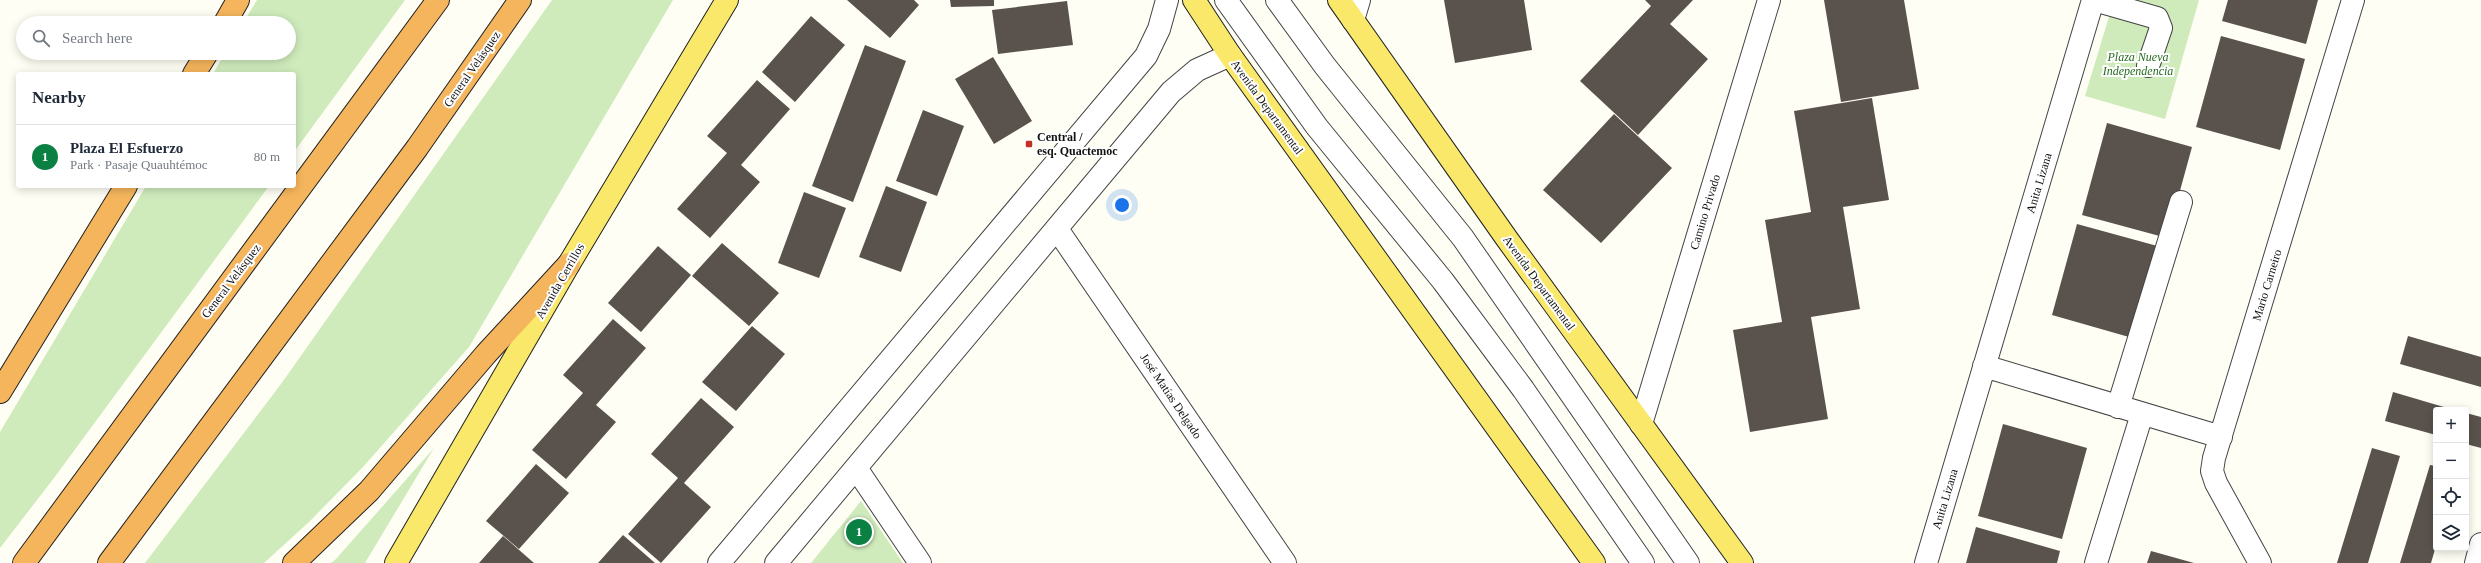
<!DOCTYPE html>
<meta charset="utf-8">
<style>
body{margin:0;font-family:"Times New Roman",serif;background:#f6f6f7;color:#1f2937}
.controls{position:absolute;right:12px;bottom:12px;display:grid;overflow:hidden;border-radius:4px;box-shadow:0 2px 10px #0003}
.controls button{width:36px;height:36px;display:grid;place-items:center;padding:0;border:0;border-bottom:1px solid #e0e1e3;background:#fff;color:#1f2937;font:20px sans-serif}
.you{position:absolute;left:1122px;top:205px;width:14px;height:14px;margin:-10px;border:3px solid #fff;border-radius:50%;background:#1a73e8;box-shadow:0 0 0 6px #1a73e833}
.badge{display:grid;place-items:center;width:26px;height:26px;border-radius:50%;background:#0b8043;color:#fff;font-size:13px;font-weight:700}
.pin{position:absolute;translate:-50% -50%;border:2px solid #fff;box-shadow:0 1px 4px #0006}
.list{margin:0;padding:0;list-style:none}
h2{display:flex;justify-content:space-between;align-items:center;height:52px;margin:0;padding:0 16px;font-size:17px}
h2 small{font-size:13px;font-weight:400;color:#747a83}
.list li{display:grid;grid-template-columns:26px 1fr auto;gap:12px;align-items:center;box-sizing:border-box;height:64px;padding:0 16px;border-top:1px solid #e0e1e3}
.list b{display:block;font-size:15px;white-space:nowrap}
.list p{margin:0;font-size:13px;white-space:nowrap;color:#747a83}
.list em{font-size:13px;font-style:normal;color:#747a83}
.icon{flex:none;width:22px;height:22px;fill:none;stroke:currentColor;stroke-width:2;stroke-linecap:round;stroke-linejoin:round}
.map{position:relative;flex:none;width:2481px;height:563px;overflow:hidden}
.search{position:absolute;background:#fff;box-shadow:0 2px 10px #0003;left:16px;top:16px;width:280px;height:44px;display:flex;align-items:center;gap:10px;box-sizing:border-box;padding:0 14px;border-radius:22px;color:#747a83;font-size:15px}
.panel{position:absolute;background:#fff;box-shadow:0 2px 10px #0003;left:16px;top:72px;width:280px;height:116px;border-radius:4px}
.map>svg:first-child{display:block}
</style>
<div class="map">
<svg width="2481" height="563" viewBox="0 0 2481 563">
<rect width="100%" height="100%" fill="#fffef4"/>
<path fill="#cfebbc" d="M 257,0 L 405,0 L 294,152 L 294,74 L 213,74 L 225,53 L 289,53 L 289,23 L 243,23 Z
M 552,0 L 673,0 L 469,347 L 363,467 L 309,522 L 264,563 L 145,563 L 281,384 Z
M 2114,0 L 2199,0 L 2165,119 L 2085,96 Z
M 146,186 L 269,186 L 54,478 L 0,548 L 0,432 Z
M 434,448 L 365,563 L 331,563 L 336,559 Z
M 861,501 L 903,563 L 811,563 Z"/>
<path fill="#5a534d" d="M 847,0 L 914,0 L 919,5 L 890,38 Z
M 950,0 L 994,0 L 994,6 L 951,7 Z
M 1444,0 L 1524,0 L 1532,50 L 1455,63 Z
M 1645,0 L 1693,0 L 1670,24 L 1708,59 L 1638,135 L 1580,81 L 1651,6 Z
M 1824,0 L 1904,0 L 1919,89 L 1841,102 Z
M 2228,0 L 2318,0 L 2306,44 L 2222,21 Z
M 1067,1 L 1073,45 L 998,54 L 992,10 Z
M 811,16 L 845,45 L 795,102 L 762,72 Z
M 2221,36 L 2305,59 L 2280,150 L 2196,127 Z
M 865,45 L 906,61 L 853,202 L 812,186 Z
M 993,57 L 1032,121 L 994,144 L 955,79 Z
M 757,80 L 790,109 L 741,165 L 760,182 L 710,238 L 677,209 L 727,153 L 707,136 Z
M 1872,98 L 1889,200 L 1843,207 L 1860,309 L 1811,317 L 1828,419 L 1750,432 L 1733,330 L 1782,322 L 1765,220 L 1811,212 L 1794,111 Z
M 923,110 L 964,126 L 937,196 L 896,181 Z
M 1614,114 L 1672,168 L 1601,243 L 1543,190 Z
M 2107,123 L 2192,147 L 2167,238 L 2082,215 Z
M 886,186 L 927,202 L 901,272 L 859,257 Z
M 804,192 L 846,208 L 819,278 L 778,263 Z
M 2077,224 L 2161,247 L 2136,339 L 2052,315 Z
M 722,243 L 779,293 L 749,326 L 692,276 Z
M 658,246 L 691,275 L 641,332 L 608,303 Z
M 613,319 L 646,348 L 596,405 L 616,422 L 566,479 L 532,450 L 583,393 L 563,375 Z
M 752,326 L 785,354 L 736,411 L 702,382 Z
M 2408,336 L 2481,357 L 2481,387 L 2400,364 Z
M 2393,392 L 2454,410 L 2436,410 L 2436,435 L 2385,421 Z
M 701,398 L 734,427 L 684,483 L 711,507 L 661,563 L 628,534 L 678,478 L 651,454 Z
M 2466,413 L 2481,417 L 2481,448 L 2466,444 Z
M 2003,424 L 2087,448 L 2062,539 L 1978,516 Z
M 2372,448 L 2400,456 L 2368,563 L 2337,563 Z
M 536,464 L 569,493 L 519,549 L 486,521 Z
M 2430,465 L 2436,466 L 2436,546 L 2431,563 L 2400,563 Z
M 1976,527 L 2060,551 L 2057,563 L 1966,563 Z
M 623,535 L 655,563 L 598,563 Z
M 503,536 L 534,563 L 479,563 Z
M 2151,551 L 2194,563 L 2147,563 Z"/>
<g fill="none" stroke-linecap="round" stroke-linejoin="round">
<defs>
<path id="minor" d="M 1226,0 L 1317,127 L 1443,281 L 1523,389 L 1643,563
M 1277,0 L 1325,66 L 1463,238 L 1688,563
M 2094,0 L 2157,18 L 2161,28 L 2148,66
M 1353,20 L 1359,0
M 1057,229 L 1285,563
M 1984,366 L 2221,437
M 2118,407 L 2181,202
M 1641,424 L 1769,0
M 856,468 L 920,563
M 719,563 L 1146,56 L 1159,29 L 1167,0
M 776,563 L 1171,92 L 1197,70 L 1230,55
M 1926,563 L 2093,0
M 2096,563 L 2142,414
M 2260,563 L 2216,483 L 2212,471 L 2214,458 L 2353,0
M 2476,563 L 2481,544"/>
<path id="major" d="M 1194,0 L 1230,55 L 1594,563
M 1339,0 L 1507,239 L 1742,563
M 396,563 L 569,264 L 727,0"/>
<path id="highway" d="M 225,23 L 238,0
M 194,74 L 207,53
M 0,392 L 126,186
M 24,563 L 438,0
M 109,563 L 417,148 L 520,0
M 294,563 L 369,491 L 486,354 L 569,264"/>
</defs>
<use href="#minor" stroke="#444" stroke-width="24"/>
<use href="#major" stroke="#222" stroke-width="24"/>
<use href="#highway" stroke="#222" stroke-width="24"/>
<use href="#minor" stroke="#fff" stroke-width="22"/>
<use href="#major" stroke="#f9e86a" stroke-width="22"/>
<use href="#highway" stroke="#f5b55c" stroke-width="22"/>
</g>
<rect fill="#c43226" stroke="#fff" stroke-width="1.5" x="1025" y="140" width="8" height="8" rx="2"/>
<g text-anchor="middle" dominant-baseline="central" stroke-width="4" stroke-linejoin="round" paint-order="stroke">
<g font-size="12" font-style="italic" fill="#256b1f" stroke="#fff">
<text x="2138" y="57">Plaza Nueva<tspan x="2138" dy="14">Independencia</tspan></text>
</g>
<g font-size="12" fill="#111" stroke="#fff">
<text transform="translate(472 69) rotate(-55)">General Velásquez</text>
<text transform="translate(1267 107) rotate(54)">Avenida Departamental</text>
<text transform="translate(2039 183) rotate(-73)">Anita Lizana</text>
<text transform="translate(1705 212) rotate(-73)">Camino Privado</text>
<text transform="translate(231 281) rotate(-53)">General Velásquez</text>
<text transform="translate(560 281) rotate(-60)">Avenida Cerrillos</text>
<text transform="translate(1539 283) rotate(54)">Avenida Departamental</text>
<text transform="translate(2267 285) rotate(-73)">Mario Carneiro</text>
<text transform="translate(1171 396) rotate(56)">José Matías Delgado</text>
<text transform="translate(1945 499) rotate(-73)">Anita Lizana</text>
</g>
<g font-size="12" font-weight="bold" fill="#111" stroke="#fff" text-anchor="start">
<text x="1037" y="137">Central /<tspan x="1037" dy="14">esq. Quactemoc</tspan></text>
</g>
</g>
</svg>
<div class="controls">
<button>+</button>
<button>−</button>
<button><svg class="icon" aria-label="locate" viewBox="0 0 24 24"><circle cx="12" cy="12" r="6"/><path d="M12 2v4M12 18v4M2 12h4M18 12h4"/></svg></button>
<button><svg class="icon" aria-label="layers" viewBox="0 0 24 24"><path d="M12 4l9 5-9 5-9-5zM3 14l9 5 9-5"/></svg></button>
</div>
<div class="you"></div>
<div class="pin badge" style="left:859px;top:532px">1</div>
<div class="search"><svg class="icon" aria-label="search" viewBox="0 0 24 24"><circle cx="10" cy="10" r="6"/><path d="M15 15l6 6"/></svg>Search here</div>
<section class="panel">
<h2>Nearby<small></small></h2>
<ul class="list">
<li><span class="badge">1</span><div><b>Plaza El Esfuerzo</b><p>Park · Pasaje Quauhtémoc</p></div><em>80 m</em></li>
</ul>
</section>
</div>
